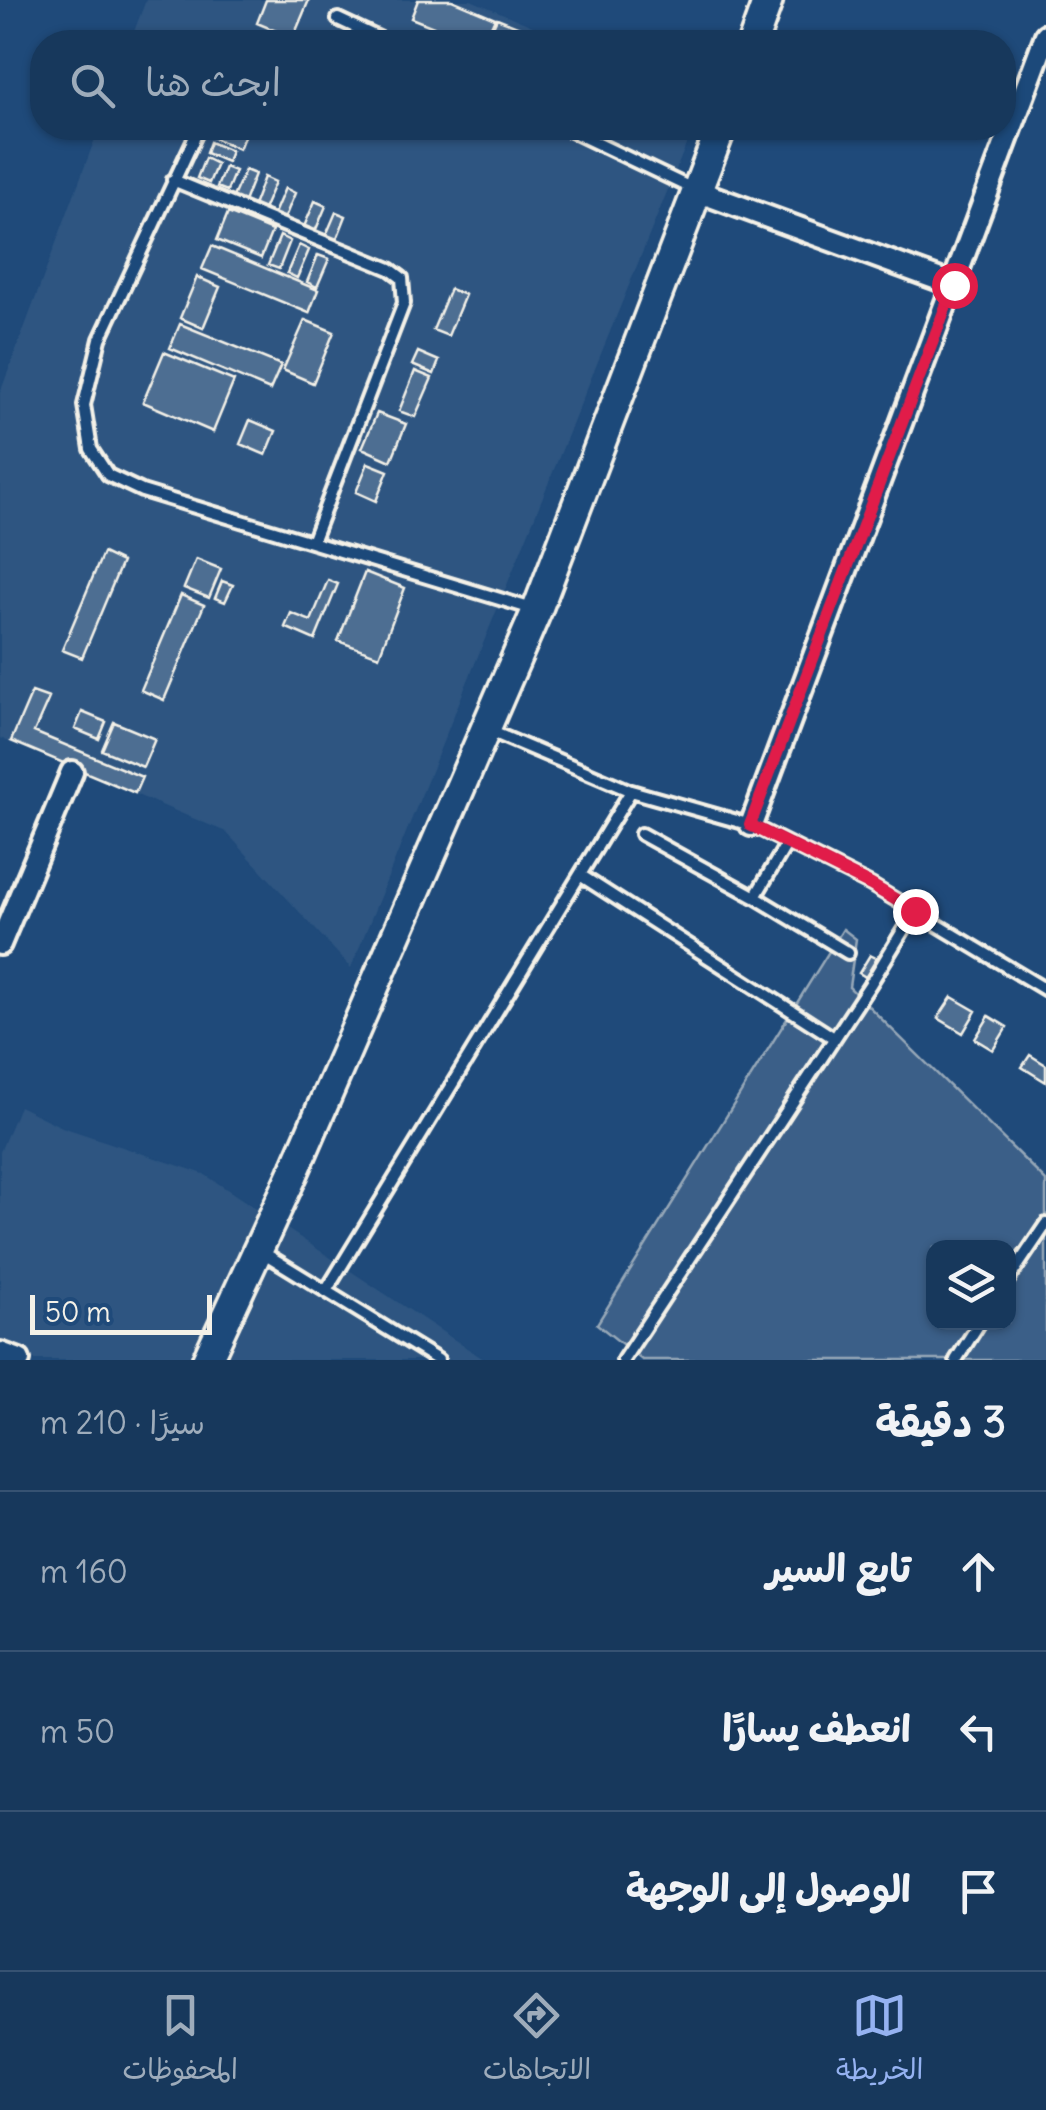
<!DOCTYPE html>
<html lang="ar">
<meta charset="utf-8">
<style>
body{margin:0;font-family:Delius,"Playpen Sans Arabic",sans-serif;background:#203f62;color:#f1f3f6;direction:rtl}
.controls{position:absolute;right:30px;bottom:30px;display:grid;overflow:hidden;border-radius:20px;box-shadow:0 2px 8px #0004}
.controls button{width:90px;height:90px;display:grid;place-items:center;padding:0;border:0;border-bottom:2px solid #365272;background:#17385c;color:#f1f3f6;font:50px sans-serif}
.scale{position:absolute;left:30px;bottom:25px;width:182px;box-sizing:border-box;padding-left:10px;border:5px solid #f4f1e8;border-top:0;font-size:28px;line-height:35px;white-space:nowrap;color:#f4f1e8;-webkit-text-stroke:8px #1f4a7a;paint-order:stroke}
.stop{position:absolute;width:30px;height:30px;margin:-22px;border:8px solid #e11d48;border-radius:50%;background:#fff}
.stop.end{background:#e11d48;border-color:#fff;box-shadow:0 2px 10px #0008}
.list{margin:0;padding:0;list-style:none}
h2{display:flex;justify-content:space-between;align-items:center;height:130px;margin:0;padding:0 40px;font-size:42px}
h2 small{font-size:32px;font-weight:400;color:#9eacbb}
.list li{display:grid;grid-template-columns:65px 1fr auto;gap:30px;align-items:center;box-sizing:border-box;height:160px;padding:0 40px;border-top:2px solid #365272}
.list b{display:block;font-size:38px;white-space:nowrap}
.list em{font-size:32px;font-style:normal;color:#9eacbb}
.icon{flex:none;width:55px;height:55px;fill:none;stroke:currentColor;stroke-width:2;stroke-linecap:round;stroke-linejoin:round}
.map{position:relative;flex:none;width:1046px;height:1360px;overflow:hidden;direction:ltr}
.search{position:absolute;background:#17385c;box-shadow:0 2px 8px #0004;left:30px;right:30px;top:30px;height:110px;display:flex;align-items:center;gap:25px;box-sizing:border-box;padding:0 35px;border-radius:40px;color:#9eacbb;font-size:38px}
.sheet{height:610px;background:#17385c}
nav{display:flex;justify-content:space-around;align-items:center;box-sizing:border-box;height:140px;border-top:2px solid #365272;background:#17385c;font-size:28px;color:#9eacbb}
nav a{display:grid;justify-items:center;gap:5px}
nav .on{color:#95b2f1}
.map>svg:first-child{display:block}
</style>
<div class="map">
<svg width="1046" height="1360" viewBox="0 0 1046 1360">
<rect width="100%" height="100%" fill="#1f4a7a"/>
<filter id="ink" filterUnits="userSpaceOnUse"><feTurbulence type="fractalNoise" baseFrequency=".01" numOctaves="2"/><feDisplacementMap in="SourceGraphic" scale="20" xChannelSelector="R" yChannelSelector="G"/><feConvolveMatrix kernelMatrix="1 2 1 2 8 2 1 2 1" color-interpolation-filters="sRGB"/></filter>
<g filter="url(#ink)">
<path fill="#2d5581" d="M 146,0 L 471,0 L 570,42 L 130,42 Z
M 99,128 L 693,128 L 351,968 L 226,832 L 0,738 L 0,393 Z
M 19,1106 L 62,1127 L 204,1174 L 485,1360 L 0,1360 L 0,1152 Z"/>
<path fill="#3a5f88" stroke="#97a8b8" stroke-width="2.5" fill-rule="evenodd" d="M 843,929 L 856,939 L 849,987 L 1046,1181 L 1046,1360 L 642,1360 L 597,1324 ZM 934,1248 L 1008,1248 L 1008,1322 L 934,1322 Z"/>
<path fill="#4d6e92" stroke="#f4f1e8" stroke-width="2.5" d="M 266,0 L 309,0 L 293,38 L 257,23 Z
M 418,0 L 452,0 L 495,18 L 484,42 L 471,42 L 411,18 Z
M 497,18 L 557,42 L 486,42 Z
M 211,128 L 230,128 L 245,134 L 239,149 L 207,135 Z
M 210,142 L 231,151 L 227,162 L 206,153 Z
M 205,158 L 217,164 L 209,183 L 197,178 Z
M 225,167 L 235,171 L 227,191 L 217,187 Z
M 245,170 L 255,174 L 244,202 L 233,197 Z
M 264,177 L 275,182 L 263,210 L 253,206 Z
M 285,188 L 295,193 L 284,220 L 273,216 Z
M 315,201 L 326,206 L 314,234 L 303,229 Z
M 336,212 L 346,216 L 335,244 L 324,240 Z
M 228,213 L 272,231 L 261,258 L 217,240 Z
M 280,236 L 290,241 L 279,269 L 268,265 Z
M 299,245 L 309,250 L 297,278 L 287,273 Z
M 212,246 L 318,290 L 309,313 L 202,269 Z
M 318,255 L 329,259 L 317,287 L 307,282 Z
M 197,277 L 220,287 L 203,328 L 180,318 Z
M 450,289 L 465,295 L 448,336 L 433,330 Z
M 305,320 L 334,332 L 313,383 L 283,370 Z
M 180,324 L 281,365 L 270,390 L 170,348 Z
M 164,352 L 234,381 L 213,432 L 143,402 Z
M 418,352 L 439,361 L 434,374 L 412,365 Z
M 415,371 L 432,378 L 415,417 L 399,411 Z
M 377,413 L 406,424 L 391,461 L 362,448 Z
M 250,420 L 276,431 L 266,455 L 240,444 Z
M 368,463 L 388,471 L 376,501 L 356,492 Z
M 103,553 L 122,562 L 82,658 L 62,650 Z
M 196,559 L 221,569 L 209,598 L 184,588 Z
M 365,572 L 405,588 L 379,656 L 338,641 Z
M 328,580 L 338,584 L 315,640 L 285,627 L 291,613 L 311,621 Z
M 222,581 L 233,585 L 225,602 L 215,598 Z
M 181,595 L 204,605 L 164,700 L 141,690 Z
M 32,692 L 49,698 L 34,732 L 142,777 L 135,793 L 11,741 Z
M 82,712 L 106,722 L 99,739 L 75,729 Z
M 114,722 L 155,739 L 143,767 L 102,750 Z
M 870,955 L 880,960 L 869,979 L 859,973 Z
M 952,997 L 976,1011 L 963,1033 L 938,1018 Z
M 989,1016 L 1007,1027 L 993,1050 L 975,1039 Z
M 1030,1055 L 1046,1065 L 1046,1082 L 1022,1067 Z"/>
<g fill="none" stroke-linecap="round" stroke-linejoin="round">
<defs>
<path id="lane" d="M 338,19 L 387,42
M 199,128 L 100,339 L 84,405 L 91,449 L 108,475 L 142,491 L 536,610
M 565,128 L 695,190
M 173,180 L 390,269 L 402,278 L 404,303 L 312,542
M 490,731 L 631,791
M 641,834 L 755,897 L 848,953
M 580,875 L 834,1038
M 755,897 L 787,843
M 259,1250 L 438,1360
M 1008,1280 L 1046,1224
M 326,1291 L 631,791 L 751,825 L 871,885 L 1046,990
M 623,1360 L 871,983 L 915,911
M 956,1360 L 980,1322"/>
<path id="street" d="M 697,191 L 954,285
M 751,825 L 1046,35
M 0,944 L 72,772
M 0,1353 L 19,1360"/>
<path id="secondary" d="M 753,42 L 768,0
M 207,1360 L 293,1174 L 537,610 L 721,128"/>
</defs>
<use href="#lane" stroke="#f4f1e8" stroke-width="18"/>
<use href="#street" stroke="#f4f1e8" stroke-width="28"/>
<use href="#secondary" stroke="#f4f1e8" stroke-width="35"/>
<use href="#lane" stroke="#1f4a7a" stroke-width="10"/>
<use href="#street" stroke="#1f4a7a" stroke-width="20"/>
<use href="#secondary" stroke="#1f4a7a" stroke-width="28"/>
</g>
</g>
<g fill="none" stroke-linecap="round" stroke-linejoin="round" filter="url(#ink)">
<path stroke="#e11d48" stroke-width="12" d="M 915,911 L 871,885 L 750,825 L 954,285"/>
</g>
</svg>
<div class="controls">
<button><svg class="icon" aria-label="layers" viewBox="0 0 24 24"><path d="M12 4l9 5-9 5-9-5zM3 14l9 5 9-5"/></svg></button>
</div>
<div class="scale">50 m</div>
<div class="stop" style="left:954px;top:285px"></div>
<div class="stop end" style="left:915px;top:911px"></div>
<div class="search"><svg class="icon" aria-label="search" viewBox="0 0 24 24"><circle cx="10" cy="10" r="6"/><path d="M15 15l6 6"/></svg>ابحث هنا</div>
</div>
<section class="sheet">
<h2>3 دقيقة<small>سيرًا · 210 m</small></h2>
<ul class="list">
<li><svg class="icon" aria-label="ahead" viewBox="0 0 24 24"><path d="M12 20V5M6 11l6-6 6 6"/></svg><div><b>تابع السير</b></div><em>160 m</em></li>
<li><svg class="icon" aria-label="left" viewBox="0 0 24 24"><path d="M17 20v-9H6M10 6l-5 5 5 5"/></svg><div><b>انعطف يسارًا</b></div><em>50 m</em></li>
<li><svg class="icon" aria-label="arrive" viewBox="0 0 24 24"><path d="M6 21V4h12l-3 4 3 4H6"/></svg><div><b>الوصول إلى الوجهة</b></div></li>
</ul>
</section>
<nav>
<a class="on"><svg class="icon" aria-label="map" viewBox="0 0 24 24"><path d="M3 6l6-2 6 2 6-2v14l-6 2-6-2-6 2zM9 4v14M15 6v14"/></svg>الخريطة</a>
<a><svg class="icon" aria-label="directions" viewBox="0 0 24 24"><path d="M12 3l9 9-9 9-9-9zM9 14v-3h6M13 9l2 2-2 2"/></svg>الاتجاهات</a>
<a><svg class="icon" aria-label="saved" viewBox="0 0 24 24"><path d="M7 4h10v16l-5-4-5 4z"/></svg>المحفوظات</a>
</nav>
